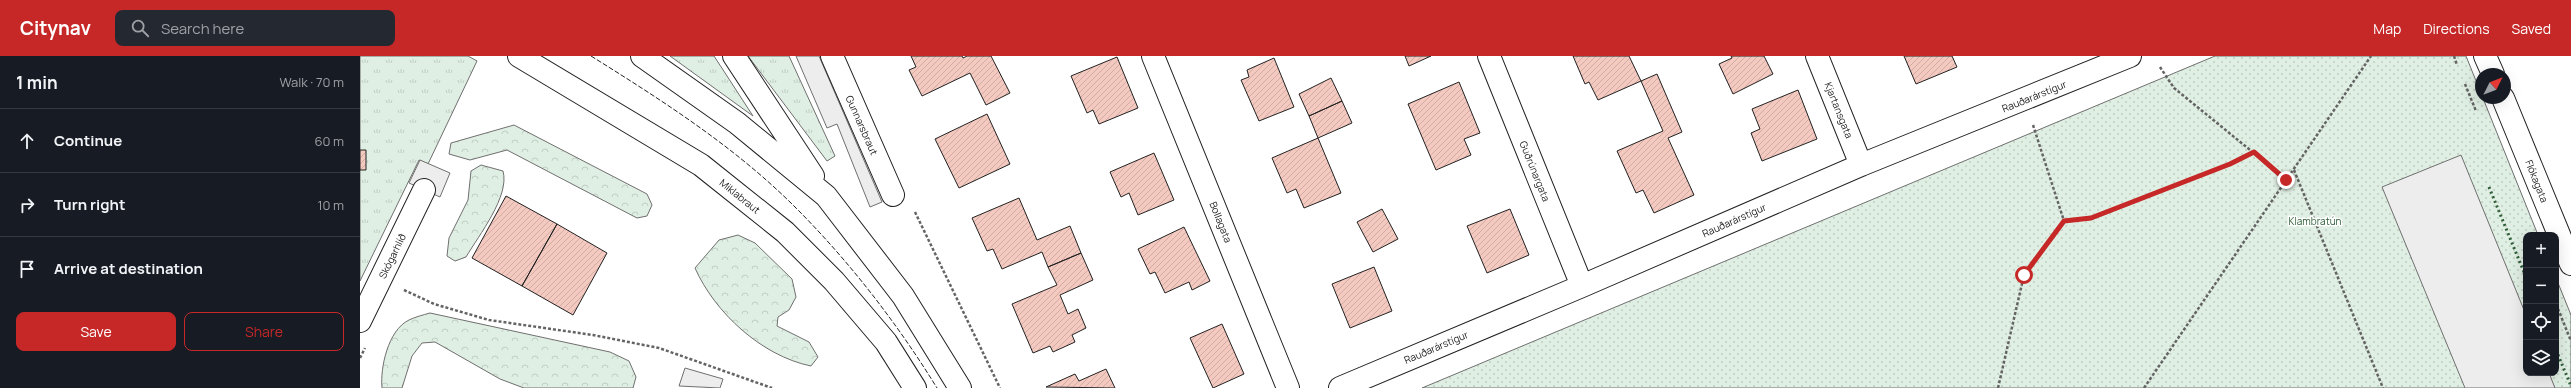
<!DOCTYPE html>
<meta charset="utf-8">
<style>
body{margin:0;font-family:Manrope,sans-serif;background:#242831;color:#f1f3f6}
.controls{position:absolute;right:12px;bottom:12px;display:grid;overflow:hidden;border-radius:8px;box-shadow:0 4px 16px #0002}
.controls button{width:36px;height:36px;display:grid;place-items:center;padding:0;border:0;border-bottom:1px solid #363941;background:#171b24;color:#f1f3f6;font:20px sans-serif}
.compass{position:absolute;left:2115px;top:12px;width:36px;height:36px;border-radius:50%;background:#171b24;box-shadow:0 4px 16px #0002;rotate:48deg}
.stop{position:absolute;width:12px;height:12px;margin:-9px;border:3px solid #c62828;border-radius:50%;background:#fff}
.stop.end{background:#c62828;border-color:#fff;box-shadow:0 1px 4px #0008}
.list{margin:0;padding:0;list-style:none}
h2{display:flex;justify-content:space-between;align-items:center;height:52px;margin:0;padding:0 16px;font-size:17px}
h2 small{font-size:13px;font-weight:400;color:#9ea1a6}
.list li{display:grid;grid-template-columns:26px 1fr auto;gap:12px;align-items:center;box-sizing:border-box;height:64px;padding:0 16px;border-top:1px solid #363941}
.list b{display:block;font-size:15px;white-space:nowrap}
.list em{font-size:13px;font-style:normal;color:#9ea1a6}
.actions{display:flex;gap:8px;padding:12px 16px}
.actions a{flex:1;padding:9px 0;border:1px solid #c62828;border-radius:8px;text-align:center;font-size:14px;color:#c62828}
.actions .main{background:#c62828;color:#fff}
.icon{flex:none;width:22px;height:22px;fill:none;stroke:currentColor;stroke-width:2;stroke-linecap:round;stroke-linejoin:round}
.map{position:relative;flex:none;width:2211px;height:332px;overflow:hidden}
header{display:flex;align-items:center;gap:24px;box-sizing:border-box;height:56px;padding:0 20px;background:#c62828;color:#fff}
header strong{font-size:19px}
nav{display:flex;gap:22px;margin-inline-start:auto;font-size:14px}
.search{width:280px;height:36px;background:#242831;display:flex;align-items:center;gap:10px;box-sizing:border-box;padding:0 14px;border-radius:8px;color:#9ea1a6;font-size:15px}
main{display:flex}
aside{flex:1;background:#171b24}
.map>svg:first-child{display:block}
</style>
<header>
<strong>Citynav</strong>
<div class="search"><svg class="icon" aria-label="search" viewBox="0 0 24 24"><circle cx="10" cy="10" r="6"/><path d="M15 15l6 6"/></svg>Search here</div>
<nav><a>Map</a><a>Directions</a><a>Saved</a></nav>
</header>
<main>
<aside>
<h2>1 min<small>Walk · 70 m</small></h2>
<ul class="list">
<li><svg class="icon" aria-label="ahead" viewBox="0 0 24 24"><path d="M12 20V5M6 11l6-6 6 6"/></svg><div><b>Continue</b></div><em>60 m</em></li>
<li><svg class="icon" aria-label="right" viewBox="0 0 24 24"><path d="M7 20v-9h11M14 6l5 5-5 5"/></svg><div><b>Turn right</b></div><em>10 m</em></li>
<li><svg class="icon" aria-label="arrive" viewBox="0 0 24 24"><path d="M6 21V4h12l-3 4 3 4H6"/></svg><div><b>Arrive at destination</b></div></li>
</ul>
<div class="actions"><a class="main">Save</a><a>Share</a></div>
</aside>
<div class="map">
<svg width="2211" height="332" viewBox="0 0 2211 332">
<defs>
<pattern id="grass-tufts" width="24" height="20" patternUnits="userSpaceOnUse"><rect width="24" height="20" fill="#e0efe3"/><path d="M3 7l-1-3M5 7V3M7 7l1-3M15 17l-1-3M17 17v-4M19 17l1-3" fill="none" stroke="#c0cdc2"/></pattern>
<pattern id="forest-crowns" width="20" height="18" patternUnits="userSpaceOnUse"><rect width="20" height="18" fill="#e0efe3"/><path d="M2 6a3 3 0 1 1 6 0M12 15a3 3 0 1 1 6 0" fill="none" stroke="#c0cdc2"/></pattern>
<pattern id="park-dots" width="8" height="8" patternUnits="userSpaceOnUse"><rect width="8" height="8" fill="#e0efe3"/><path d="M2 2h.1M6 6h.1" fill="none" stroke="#c0cdc2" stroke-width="1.8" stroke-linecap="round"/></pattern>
<pattern id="building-hatch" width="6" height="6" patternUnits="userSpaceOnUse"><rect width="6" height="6" fill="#f3c9c0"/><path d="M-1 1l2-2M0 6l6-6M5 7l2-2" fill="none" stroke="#d0aca5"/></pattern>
</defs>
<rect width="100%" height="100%" fill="#fff"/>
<path fill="url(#grass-tufts)" stroke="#6f6f6f" d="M 0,0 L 108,0 L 117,5 L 68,108 L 59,104 L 0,225 Z
M 310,0 L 354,0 L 393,60 Z
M 388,0 L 429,0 L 475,100 L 467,105 Z"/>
<path fill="url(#forest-crowns)" stroke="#6f6f6f" d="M 154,69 L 287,138 L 292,149 L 287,160 L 277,162 L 147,94 L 110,104 L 89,98 L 91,87 Z
M 121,109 L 143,115 C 150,140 119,179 106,201 L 95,205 L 87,200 L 89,182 L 108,144 L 111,115 Z
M 378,179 L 395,187 L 432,223 L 436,241 L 429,254 L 418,261 L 417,270 L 449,286 L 458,301 L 451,310 C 402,300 355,257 335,212 L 359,184 Z
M 70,257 L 250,296 L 269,305 L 276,321 L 273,332 L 164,332 L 140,323 L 75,286 L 62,287 L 52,300 L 42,332 L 22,332 C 20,312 28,274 49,264 C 55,261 63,259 70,257 Z"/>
<path fill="url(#park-dots)" stroke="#6f6f6f" d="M 1855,0 L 2106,0 L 2178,179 L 2166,179 L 2166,317 L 2196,317 L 2196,222 L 2211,259 L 2211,332 L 1062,332 Z"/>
<path fill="#ededed" stroke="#6f6f6f" d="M 436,0 L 459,0 L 522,146 L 510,151 L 477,68 L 467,72 Z
M 2101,99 L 2166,259 L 2166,317 L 2189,317 L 2195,332 L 2105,332 L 2022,131 Z
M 60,104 L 90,117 L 80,141 L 49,127 Z
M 325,312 L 363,323 L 360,332 L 319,330 Z"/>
<path fill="url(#building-hatch)" stroke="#222" d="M 551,0 L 602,0 L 603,2 L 607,0 L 631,0 L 650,37 L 626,49 L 610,17 L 562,40 L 549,14 L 556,11 Z
M 1045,0 L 1071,0 L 1049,10 Z
M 1213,0 L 1269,0 L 1281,25 L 1238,44 L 1229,26 L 1225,28 Z
M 1371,0 L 1404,0 L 1413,18 L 1373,38 L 1359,8 L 1372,2 Z
M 1544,0 L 1592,0 L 1597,11 L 1556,28 Z
M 757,1 L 778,52 L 739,68 L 733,54 L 727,57 L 711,20 Z
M 914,2 L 934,51 L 899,65 L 881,24 L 889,21 L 887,14 Z
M 1297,18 L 1322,76 L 1308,82 L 1334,139 L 1294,157 L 1283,134 L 1276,137 L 1257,95 L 1303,75 L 1281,25 Z
M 971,22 L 982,45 L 949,60 L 939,38 Z
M 1099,26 L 1120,77 L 1104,83 L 1111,99 L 1076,114 L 1048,48 Z
M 1438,34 L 1457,83 L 1402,105 L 1391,77 L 1400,73 L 1392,53 Z
M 982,45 L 992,67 L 958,82 L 949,60 Z
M 627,58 L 650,108 L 599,132 L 575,83 Z
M 958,82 L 981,137 L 944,152 L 936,133 L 927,137 L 912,102 Z
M 0,94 L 6,94 L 6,114 L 0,114 Z
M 794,97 L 814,144 L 778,159 L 769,137 L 761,141 L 750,116 Z
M 146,140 L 197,168 L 162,230 L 112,202 Z
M 659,142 L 677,184 L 710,170 L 721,197 L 688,211 L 682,196 L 642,213 L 633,193 L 627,195 L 612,162 Z
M 1022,153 L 1038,183 L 1013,196 L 997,166 Z
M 1150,153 L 1169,199 L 1127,217 L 1107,170 Z
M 197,168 L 247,197 L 213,259 L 162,230 Z
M 824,171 L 850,225 L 832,234 L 829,226 L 805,237 L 795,216 L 790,218 L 778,193 Z
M 721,197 L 733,224 L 700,239 L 708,258 L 718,253 L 726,272 L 712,279 L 715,286 L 693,296 L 690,290 L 673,297 L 652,248 L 697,229 L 688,211 Z
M 1014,211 L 1032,255 L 990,272 L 972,228 Z
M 862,268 L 884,318 L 853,332 L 830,282 Z
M 746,313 L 755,332 L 686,331 L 715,318 L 719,325 Z"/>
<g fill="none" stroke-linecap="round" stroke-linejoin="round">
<defs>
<path id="minor" d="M 472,0 L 533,139
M 793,0 L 928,332
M 1129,0 L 1222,230
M 1457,0 L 1501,109
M 2125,0 L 2133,18
M 2143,42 L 2211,208
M 0,265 L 64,134
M 980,332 L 1222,230 L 1501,109 L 1770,0"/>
<path id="highway" d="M 159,0 L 341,109 L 425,176 L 474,225 L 526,286 L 555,332
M 282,0 L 377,67 L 466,140 L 543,240 L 600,332
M 374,0 L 453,120"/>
</defs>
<use href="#minor" stroke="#222" stroke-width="24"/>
<use href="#highway" stroke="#222" stroke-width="24"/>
<path stroke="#646464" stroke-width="2.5" stroke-dasharray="3 2" stroke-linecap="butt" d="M 2094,0 L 2097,9
M 1800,11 L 1814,32 L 1927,124
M 2105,28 L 2116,55
M 1673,69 L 1704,165
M 1934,114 L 2023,332
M 555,156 L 640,332
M 44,234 L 74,248 L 129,264 L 233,279 L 299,292 L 412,332
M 2196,248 L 2211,285
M 0,302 L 5,292
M 1638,332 L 1664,219 L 1704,165 L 1731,163 L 1870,108 L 1894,96
M 1784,332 L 2011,0"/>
<use href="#minor" stroke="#fff" stroke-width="22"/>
<use href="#highway" stroke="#fff" stroke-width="22"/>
<path stroke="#2f5e38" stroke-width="3" stroke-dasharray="2 3" stroke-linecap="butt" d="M 2129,131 L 2166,221
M 2196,294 L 2211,330"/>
<path stroke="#222" stroke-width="1" stroke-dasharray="5 2" stroke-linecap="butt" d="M 231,0 C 303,45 375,91 435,151 C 489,205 537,267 577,332"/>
</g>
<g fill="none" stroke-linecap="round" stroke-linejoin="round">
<path stroke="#c62828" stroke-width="5" d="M 1664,219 L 1704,165 L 1731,162 L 1870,108 L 1894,96 L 1926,124"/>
</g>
<g text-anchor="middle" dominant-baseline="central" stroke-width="3" stroke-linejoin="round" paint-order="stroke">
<g font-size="10" fill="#222" stroke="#fff">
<text transform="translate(1674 40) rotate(-22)">Rauðarárstígur</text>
<text transform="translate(1479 54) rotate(68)">Kjartansgata</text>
<text transform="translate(502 69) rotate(66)">Gunnarsbraut</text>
<text transform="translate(1175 115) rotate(68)">Guðrúnargata</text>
<text transform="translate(2177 125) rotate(68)">Flókagata</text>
<text transform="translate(380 140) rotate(39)">Miklabraut</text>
<text transform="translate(1374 164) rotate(-24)">Rauðarárstígur</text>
<text transform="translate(861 166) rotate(68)">Bollagata</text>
<text transform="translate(32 200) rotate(-64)">Skógarhlíð</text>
<text transform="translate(1076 291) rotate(-23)">Rauðarárstígur</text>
</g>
<g font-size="10" fill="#2f5e38" stroke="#fff">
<text x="1955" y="165">Klambratún</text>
</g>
</g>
</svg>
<div class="controls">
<button>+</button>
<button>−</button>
<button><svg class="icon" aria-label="locate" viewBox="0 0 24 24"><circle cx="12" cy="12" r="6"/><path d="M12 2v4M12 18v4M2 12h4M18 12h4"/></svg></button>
<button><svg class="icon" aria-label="layers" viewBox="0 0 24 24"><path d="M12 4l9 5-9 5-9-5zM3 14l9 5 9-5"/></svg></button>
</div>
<svg class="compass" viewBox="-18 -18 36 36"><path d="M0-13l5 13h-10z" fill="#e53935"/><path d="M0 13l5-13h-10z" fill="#9ea1a6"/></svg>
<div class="stop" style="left:1664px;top:219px"></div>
<div class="stop end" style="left:1926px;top:124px"></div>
</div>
</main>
